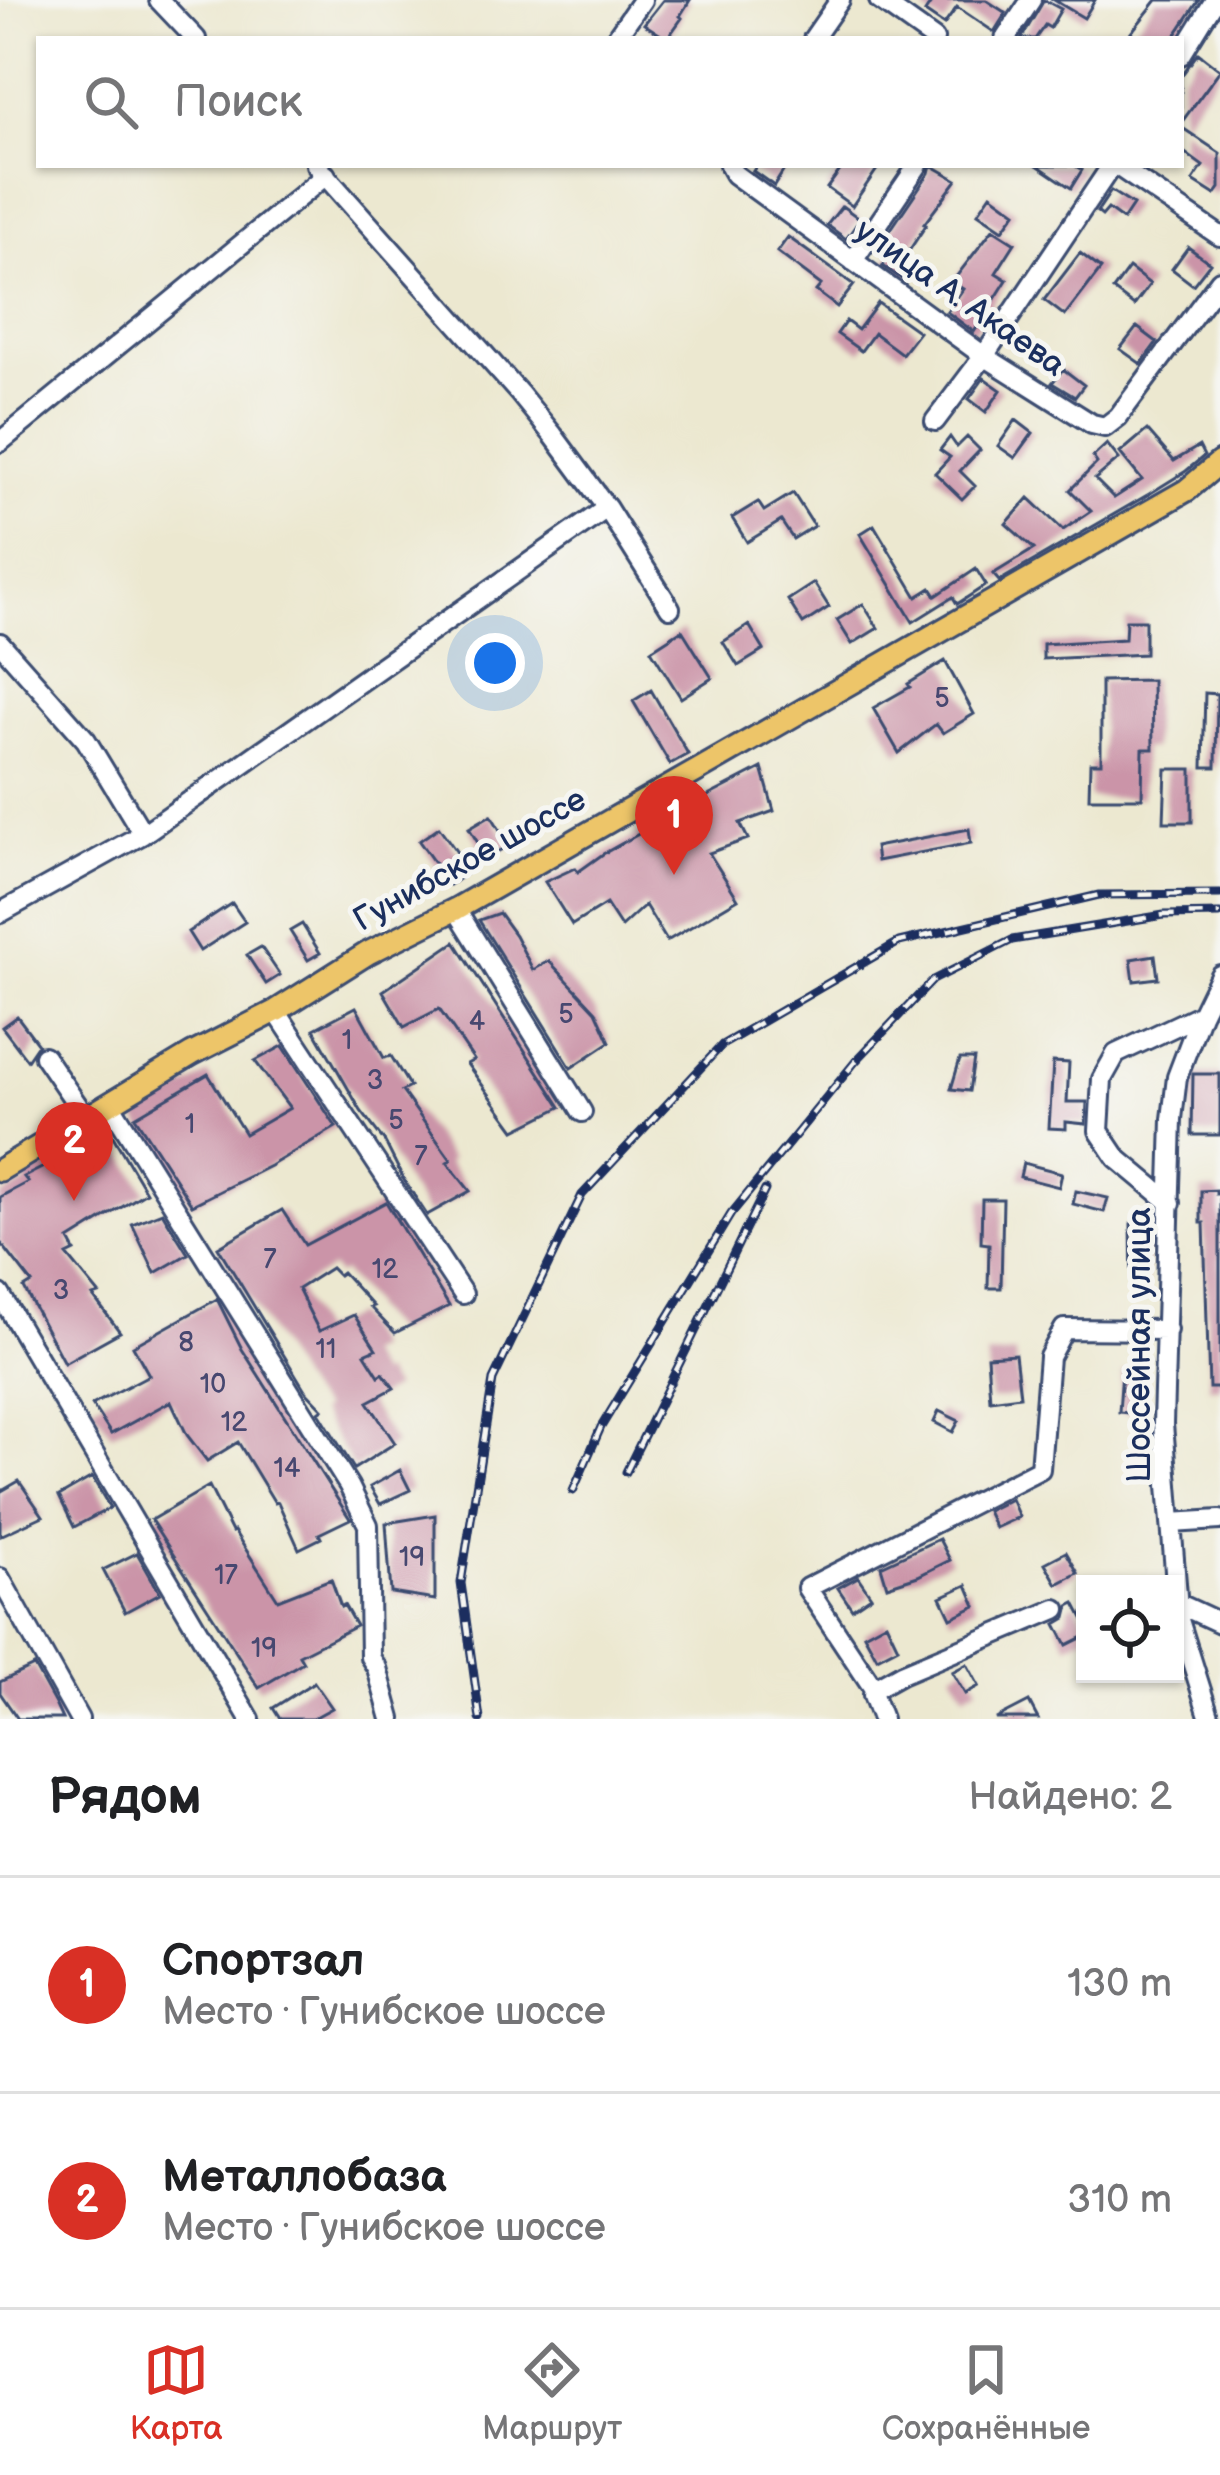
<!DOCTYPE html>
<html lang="ru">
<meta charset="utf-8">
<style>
body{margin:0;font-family:"Balsamiq Sans",sans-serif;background:#f2f2f2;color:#202124}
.controls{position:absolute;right:36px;bottom:36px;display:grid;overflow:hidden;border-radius:0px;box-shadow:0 3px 9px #0004}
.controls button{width:108px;height:108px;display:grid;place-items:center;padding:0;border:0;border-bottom:3px solid #e0e0e0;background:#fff;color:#202124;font:60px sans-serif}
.you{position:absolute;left:495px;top:663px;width:42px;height:42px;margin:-30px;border:9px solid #fff;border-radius:50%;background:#1a73e8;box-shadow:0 0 0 18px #1a73e833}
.badge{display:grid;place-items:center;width:78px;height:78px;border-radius:50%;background:#d93025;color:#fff;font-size:39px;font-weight:700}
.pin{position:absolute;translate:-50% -99px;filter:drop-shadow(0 3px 6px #0008)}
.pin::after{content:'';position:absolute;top:63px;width:42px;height:36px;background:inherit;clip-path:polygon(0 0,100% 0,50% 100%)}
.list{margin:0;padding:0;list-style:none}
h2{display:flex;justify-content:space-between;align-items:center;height:156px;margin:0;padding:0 48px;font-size:51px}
h2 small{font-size:39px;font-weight:400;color:#757577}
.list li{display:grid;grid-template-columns:78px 1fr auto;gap:36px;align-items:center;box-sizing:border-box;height:216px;padding:0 48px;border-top:3px solid #e0e0e0}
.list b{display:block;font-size:45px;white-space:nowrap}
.list p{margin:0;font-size:39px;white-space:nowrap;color:#757577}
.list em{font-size:39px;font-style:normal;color:#757577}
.icon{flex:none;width:66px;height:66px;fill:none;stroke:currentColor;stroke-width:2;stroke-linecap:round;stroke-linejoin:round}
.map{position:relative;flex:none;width:1220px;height:1719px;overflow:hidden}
.search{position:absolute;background:#fff;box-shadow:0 3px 9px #0004;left:36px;right:36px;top:36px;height:132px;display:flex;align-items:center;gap:30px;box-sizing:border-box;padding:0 42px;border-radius:0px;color:#757577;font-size:45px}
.sheet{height:588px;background:#fff}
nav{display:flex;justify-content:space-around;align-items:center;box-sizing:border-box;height:168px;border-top:3px solid #e0e0e0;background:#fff;font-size:33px;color:#757577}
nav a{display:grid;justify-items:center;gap:6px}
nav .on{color:#d93025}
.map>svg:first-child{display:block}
</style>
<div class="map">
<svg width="1220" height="1719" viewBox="0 0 1220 1719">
<rect width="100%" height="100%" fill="#f6f6f2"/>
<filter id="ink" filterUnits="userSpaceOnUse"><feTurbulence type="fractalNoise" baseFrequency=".00833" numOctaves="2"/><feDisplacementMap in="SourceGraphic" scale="24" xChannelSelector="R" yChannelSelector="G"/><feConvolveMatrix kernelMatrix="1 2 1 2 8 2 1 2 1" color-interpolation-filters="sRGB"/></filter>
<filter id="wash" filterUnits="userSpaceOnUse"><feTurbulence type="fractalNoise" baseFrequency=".004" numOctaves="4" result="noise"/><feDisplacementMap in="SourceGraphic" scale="48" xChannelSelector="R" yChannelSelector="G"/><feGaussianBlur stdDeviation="2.7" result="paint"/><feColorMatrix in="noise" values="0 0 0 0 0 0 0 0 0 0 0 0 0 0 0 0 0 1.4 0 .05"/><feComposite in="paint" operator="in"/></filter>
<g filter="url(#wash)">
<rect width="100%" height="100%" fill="#ece8d0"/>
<g id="blocks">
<path fill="#cb94a8" d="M 663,0 L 690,0 L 680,16 L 682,18 L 667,39 L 644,24 Z
M 933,0 L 986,0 L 1006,13 L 994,32 L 957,7 L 944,25 L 925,12 Z
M 1044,0 L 1061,9 L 1050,28 L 1045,25 L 1035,39 L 1021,39 Z
M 1054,0 L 1095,0 L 1084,18 Z
M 1157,0 L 1199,0 L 1173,39 L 1126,39 Z
M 1198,53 L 1220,70 L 1181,123 L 1181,76 Z
M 1181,127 L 1220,153 L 1220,188 L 1215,195 L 1193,181 L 1203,166 L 1181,150 Z
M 757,165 L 787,165 L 774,186 L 753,171 Z
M 844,165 L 880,165 L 852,206 L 827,188 Z
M 931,165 L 957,180 L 924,224 L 926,225 L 903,260 L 915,269 L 906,282 L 883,266 L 896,245 L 885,238 L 929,173 Z
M 1037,165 L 1074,165 L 1082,170 L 1071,188 Z
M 1111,191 L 1133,205 L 1123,220 L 1108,209 L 1102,216 L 1097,212 Z
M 991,194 L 1016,212 L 1003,230 L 978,213 Z
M 842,206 L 860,219 L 846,239 L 827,225 Z
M 993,229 L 1015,243 L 996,273 L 1007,280 L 974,332 L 947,312 L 963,289 L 952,282 Z
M 788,237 L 854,285 L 837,307 L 816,291 L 821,285 L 777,252 Z
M 1188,247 L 1210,263 L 1193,285 L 1172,269 Z
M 1080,253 L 1101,269 L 1065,316 L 1044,300 Z
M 1129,268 L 1150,284 L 1134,306 L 1113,290 Z
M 878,303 L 919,332 L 902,354 L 874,333 L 861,351 L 837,334 L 846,321 L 858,330 Z
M 1137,327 L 1157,342 L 1141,364 L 1120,349 Z
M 1063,369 L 1084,385 L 1075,397 L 1052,383 Z
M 984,378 L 1001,390 L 986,412 L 969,399 Z
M 1016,420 L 1033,433 L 1015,458 L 998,446 Z
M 1147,430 L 1174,461 L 1199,446 L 1204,456 L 1186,471 L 1149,494 L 999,581 L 993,574 L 1034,549 L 1006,524 L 1029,498 L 1063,530 L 1091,511 L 1070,490 L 1097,463 L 1093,457 L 1107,444 L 1119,459 L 1095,479 L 1114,498 L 1142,480 L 1120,453 Z
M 950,437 L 957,447 L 967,437 L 980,450 L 960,471 L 975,486 L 962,499 L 935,473 L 950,457 L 940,450 Z
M 793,493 L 814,526 L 793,539 L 781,521 L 747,542 L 732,518 L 758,502 L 764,511 Z
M 874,525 L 917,597 L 931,588 L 936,596 L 976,569 L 986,585 L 957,604 L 953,597 L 913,622 L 860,534 Z
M 814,583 L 829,607 L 803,624 L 788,600 Z
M 863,604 L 878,628 L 852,644 L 837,620 Z
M 1126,620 L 1145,620 L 1145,654 L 1043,659 L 1043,644 L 1125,639 Z
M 749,625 L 764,650 L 738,666 L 723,642 Z
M 682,630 L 712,678 L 681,698 L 651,650 Z
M 945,661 L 974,714 L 943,733 L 936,724 L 899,753 L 873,708 L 910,687 L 908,684 Z
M 1152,680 L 1153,749 L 1143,749 L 1142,798 L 1089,798 L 1090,763 L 1101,763 L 1101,681 Z
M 651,690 L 688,754 L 670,764 L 633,701 Z
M 1205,693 L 1217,694 L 1216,767 L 1203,767 Z
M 762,768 L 774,811 L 740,823 L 748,839 L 709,853 L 738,899 L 667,941 L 645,905 L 621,927 L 606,904 L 572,925 L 545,882 L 575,868 L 578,872 L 603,854 L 685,808 Z
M 1166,769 L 1192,769 L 1192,822 L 1164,822 Z
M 491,815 L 509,845 L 487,858 L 469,828 Z
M 439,827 L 470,871 L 450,885 L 419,841 Z
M 969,829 L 971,843 L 877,861 L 875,847 Z
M 232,903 L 245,922 L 200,951 L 188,932 Z
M 499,913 L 515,935 L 533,970 L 549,961 L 596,1011 L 610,1042 L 571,1068 L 479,920 Z
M 302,924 L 320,953 L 308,960 L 290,931 Z
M 455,942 L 561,1107 L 515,1130 L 467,1064 L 474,1060 L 439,1009 L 404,1027 L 383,991 Z
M 261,947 L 280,975 L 266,984 L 247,955 Z
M 1155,955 L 1158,978 L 1134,981 L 1131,959 Z
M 356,1007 L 384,1058 L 391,1056 L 410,1087 L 402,1091 L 451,1160 L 447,1162 L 470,1191 L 427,1215 L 404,1180 L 385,1142 L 361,1111 L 314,1029 Z
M 17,1016 L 38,1044 L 27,1060 L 2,1027 Z
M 283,1046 L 336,1127 L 270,1166 L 192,1205 L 135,1117 L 208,1074 L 245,1134 L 290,1108 L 255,1061 Z
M 960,1059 L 974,1059 L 969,1091 L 951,1089 Z
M 1053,1062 L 1069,1063 L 1067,1102 L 1087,1102 L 1086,1124 L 1066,1122 L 1066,1129 L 1049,1128 Z
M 1193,1074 L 1220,1074 L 1220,1135 L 1192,1135 Z
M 111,1133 L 146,1192 L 69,1240 L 75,1251 L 67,1255 L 99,1294 L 93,1296 L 120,1332 L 64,1363 L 24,1288 L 32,1283 L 0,1242 L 0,1197 L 28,1182 L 24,1177 Z
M 1023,1163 L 1062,1173 L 1059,1187 L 1020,1177 Z
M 1216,1190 L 1216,1194 L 1220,1194 L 1220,1388 L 1209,1388 L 1204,1223 L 1201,1223 L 1201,1191 Z
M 1076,1191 L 1108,1198 L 1104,1212 L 1073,1204 Z
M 982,1199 L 1003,1199 L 1001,1288 L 988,1288 L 989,1244 L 981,1243 Z
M 386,1202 L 449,1306 L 395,1333 L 370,1307 L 373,1306 L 342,1272 L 338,1275 L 331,1268 L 298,1289 L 319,1331 L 354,1315 L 376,1349 L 365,1354 L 379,1376 L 383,1373 L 394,1388 L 368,1402 L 395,1443 L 354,1469 L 319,1412 L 323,1409 L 305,1390 L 218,1247 L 282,1210 L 305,1245 Z
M 162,1212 L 188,1254 L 155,1273 L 132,1224 Z
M 1151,1223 L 1151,1252 L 1147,1252 L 1146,1290 L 1143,1290 L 1143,1296 L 1132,1296 L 1131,1224 Z
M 217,1299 L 242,1349 L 350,1519 L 319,1534 L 321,1538 L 299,1549 L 278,1502 L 275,1503 L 238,1442 L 207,1461 L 187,1435 L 171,1401 L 111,1434 L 92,1405 L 149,1375 L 133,1346 Z
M 1015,1354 L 1020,1396 L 990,1400 L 987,1356 Z
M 1122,1371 L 1140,1372 L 1137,1414 L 1119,1412 Z
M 939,1411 L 959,1421 L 953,1432 L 934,1422 Z
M 400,1470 L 410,1490 L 380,1504 L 370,1487 Z
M 92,1477 L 110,1508 L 74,1527 L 59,1496 Z
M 19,1481 L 43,1516 L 0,1536 L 0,1492 Z
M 209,1486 L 232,1532 L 234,1531 L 278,1600 L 331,1579 L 341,1607 L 344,1605 L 356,1626 L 299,1655 L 303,1662 L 259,1688 L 151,1520 Z
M 1011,1499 L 1019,1517 L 995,1528 L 987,1511 Z
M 435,1515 L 435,1600 L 391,1593 L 386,1523 Z
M 939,1539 L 950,1560 L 918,1576 L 887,1586 L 881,1566 Z
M 1066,1552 L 1078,1573 L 1057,1584 L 1045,1563 Z
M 137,1553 L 160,1593 L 125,1612 L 103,1570 Z
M 858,1577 L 871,1596 L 852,1609 L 838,1588 Z
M 967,1585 L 976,1606 L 951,1618 L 941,1597 Z
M 1075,1603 L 1085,1622 L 1085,1636 L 1067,1645 L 1056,1624 L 1066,1618 L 1069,1606 Z
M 886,1622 L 898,1647 L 877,1658 L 864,1634 Z
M 967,1664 L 979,1686 L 965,1694 L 952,1672 Z
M 34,1666 L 55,1704 L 62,1719 L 18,1719 L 0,1693 L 0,1682 Z
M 314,1682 L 332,1708 L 312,1719 L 280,1719 L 273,1708 Z
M 1029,1702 L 1038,1719 L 996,1719 Z"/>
</g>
</g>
<g filter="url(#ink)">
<use href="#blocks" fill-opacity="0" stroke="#3a4b6f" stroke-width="3"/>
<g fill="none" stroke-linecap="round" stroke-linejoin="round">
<defs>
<path id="minor" d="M 159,0 L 196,39
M 879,0 L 934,39
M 615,39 L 642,0
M 813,39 L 840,0
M 1005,39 L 1031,0
M 1181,55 L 1215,0
M 316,165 L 519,393 L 553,435 L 607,508 L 670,608
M 729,165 L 734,174 L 984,356 L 1092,424 L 1105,427 L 1118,417 L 1220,280
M 1116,165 L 1220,236
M 853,261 L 918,165
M 935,421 L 984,356 L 1112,165
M 0,442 L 326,175
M 0,643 L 86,740 L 143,834
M 456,909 L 582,1112
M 0,913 L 143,834 L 607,508
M 276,1011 L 463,1294
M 44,1056 L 87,1119
M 111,1105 L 349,1486 L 368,1525 L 370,1657 L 377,1668 L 391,1719
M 1171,1203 L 1117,1158 L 1099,1131 L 1102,1079 L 1116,1054 L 1201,1014
M 0,1294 L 250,1719
M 1171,1523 L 1220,1520
M 0,1578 L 79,1719
M 1177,1603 L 1220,1623
M 874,1689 L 807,1588 L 1040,1469 L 1049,1357 L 1064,1329 L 1167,1330
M 882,1719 L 873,1695 L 874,1689 L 901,1674 L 1056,1609
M 1210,1719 L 1179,1620 L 1163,1424 L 1172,1119 L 1177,1077 L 1201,1014 L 1220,975"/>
<path id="major" d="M 0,1170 L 192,1054 L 276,1011 L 368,953 L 456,909 L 1187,490 L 1220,462"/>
</defs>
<use href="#minor" stroke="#3a4b6f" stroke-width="24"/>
<use href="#major" stroke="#3a4b6f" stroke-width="27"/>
<use href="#minor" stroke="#fff" stroke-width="18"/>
<use href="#major" stroke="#edc569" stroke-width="21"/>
<defs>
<path id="rail" d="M 626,1472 L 765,1190
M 573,1491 L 601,1427 L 731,1214 L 855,1062 L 933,980 L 1012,940 L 1164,915 L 1220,914
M 480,1719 L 461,1583 L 493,1380 L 582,1195 L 722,1045 L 899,942 L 1099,895 L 1220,894"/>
</defs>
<use href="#rail" stroke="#1b2f5e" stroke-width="9"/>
<use href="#rail" stroke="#f6f6f2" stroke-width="4.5" stroke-dasharray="14" stroke-linecap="butt"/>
</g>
</g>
<g text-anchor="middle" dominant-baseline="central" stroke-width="10" stroke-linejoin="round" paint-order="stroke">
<g font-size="27" fill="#474870">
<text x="942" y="699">5</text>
<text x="566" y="1015">5</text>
<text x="477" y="1022">4</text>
<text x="347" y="1041">1</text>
<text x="375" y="1081">3</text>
<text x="396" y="1121">5</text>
<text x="190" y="1125">1</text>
<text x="421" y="1157">7</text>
<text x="270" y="1260">7</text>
<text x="385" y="1270">12</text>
<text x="61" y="1291">3</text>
<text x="186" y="1343">8</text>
<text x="326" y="1350">11</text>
<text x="213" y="1385">10</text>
<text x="234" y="1423">12</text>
<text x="287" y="1469">14</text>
<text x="412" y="1558">19</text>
<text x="226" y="1576">17</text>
<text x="264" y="1649">19</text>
</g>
<g font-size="33" fill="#1b2f5e" stroke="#f6f6f2">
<text transform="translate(960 298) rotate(35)">улица А. Акаева</text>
<text transform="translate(470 860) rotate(-29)">Гунибское шоссе</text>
<text transform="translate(1140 1345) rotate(-90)">Шоссейная улица</text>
</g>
</g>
</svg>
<div class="controls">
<button><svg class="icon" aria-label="locate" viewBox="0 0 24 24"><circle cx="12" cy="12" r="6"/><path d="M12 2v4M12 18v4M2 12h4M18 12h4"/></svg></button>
</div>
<div class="you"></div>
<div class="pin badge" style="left:674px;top:875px">1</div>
<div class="pin badge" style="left:74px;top:1201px">2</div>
<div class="search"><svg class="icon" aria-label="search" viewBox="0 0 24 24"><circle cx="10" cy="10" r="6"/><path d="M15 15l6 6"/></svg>Поиск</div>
</div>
<section class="sheet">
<h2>Рядом<small>Найдено: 2</small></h2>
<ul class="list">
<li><span class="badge">1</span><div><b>Спортзал</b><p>Место · Гунибское шоссе</p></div><em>130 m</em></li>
<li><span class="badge">2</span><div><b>Металлобаза</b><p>Место · Гунибское шоссе</p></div><em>310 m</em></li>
</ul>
</section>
<nav>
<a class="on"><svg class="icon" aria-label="map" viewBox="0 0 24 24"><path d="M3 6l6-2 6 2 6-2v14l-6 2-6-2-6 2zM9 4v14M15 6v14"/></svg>Карта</a>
<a><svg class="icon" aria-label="directions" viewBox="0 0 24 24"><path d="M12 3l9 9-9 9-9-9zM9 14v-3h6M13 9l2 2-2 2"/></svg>Маршрут</a>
<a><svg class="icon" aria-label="saved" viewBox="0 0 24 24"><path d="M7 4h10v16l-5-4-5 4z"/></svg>Сохранённые</a>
</nav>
